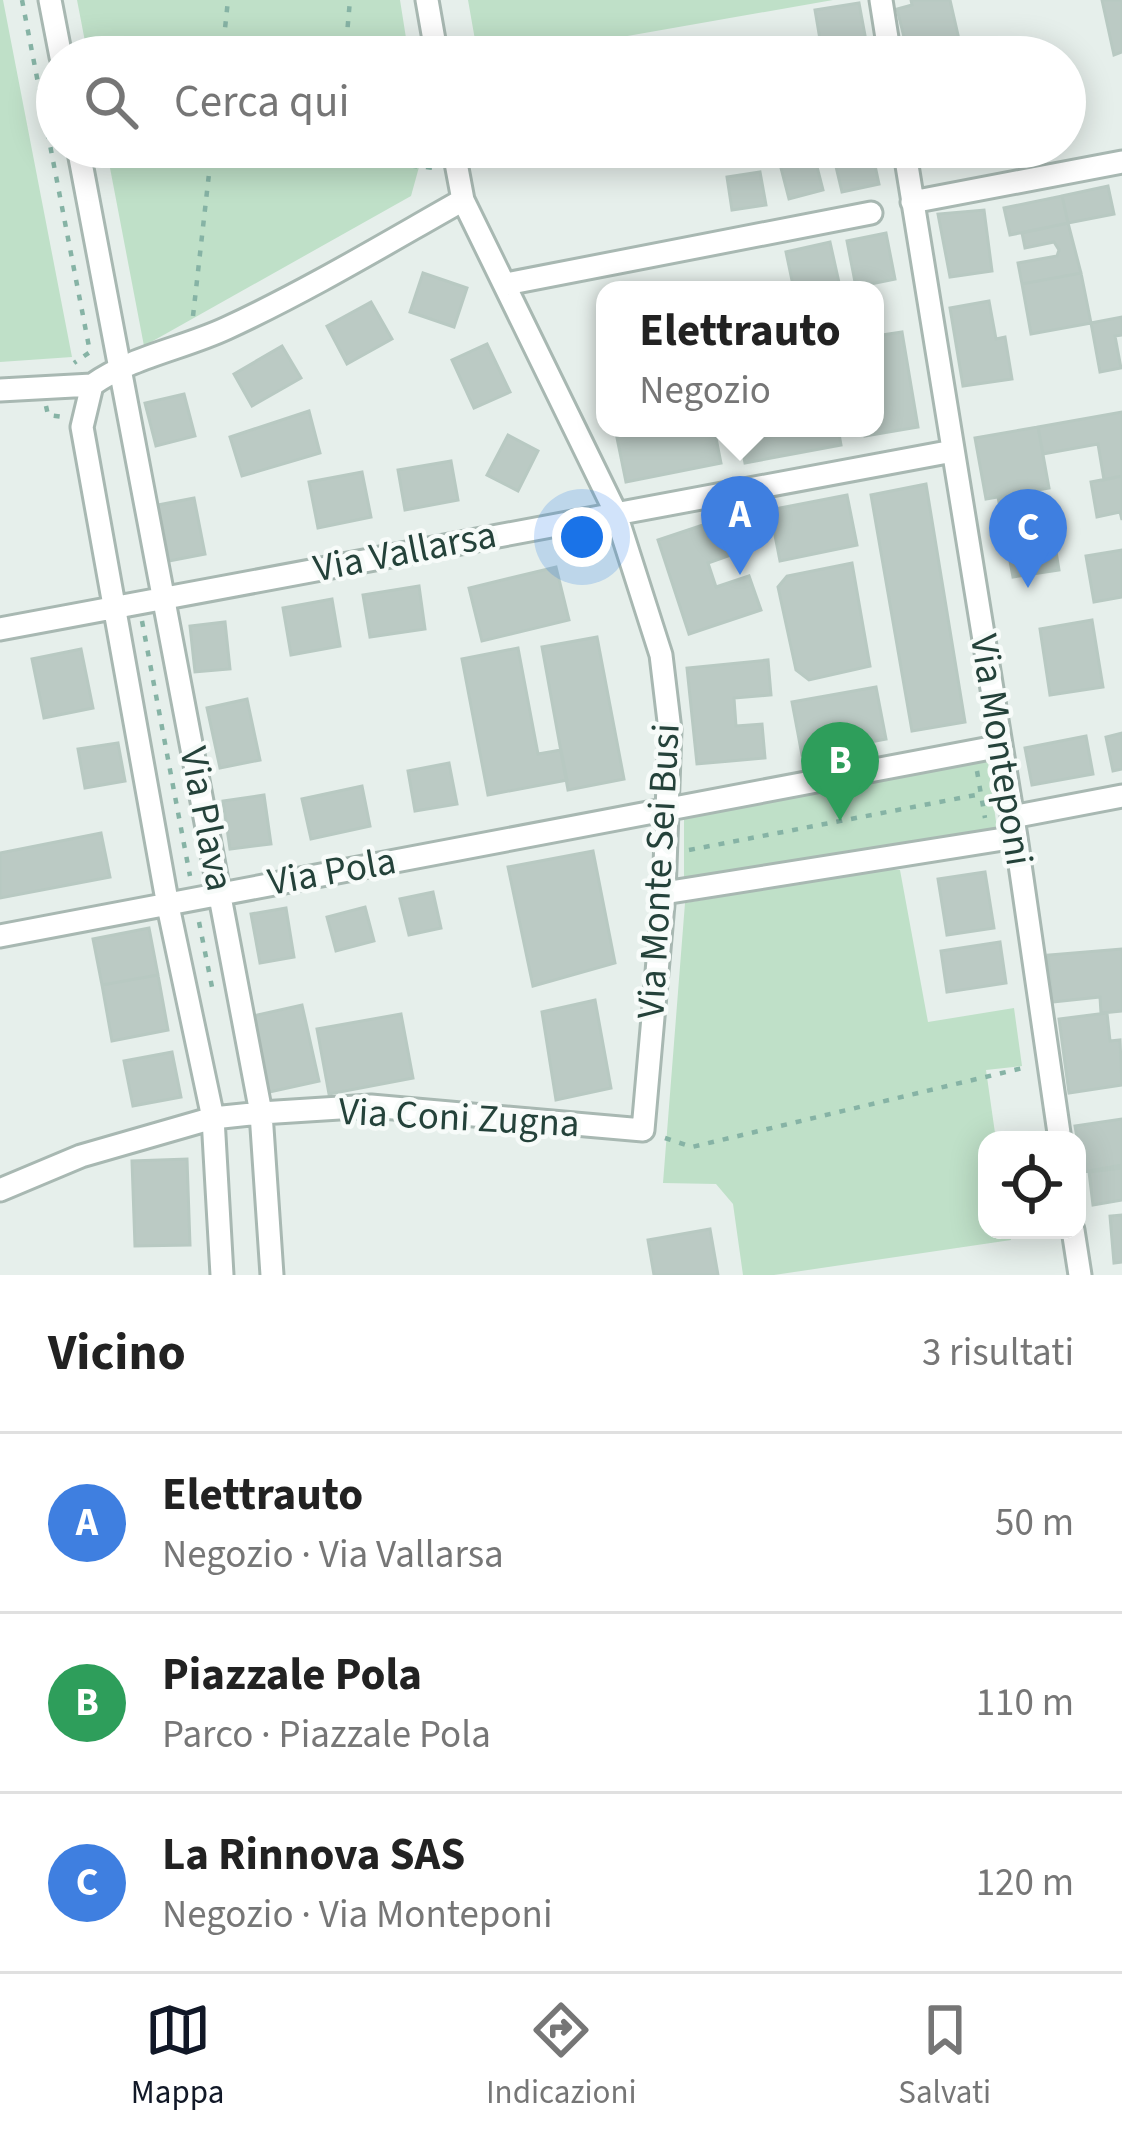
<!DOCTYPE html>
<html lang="it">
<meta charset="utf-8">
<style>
body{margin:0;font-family:"Source Sans 3",sans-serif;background:#f2f2f2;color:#222}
.controls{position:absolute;right:36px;bottom:36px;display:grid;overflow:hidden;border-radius:24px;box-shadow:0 6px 30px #0003}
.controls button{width:108px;height:108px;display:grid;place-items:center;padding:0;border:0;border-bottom:3px solid #e0e0e0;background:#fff;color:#222;font:60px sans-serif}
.you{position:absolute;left:582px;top:537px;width:42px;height:42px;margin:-30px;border:9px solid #fff;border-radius:50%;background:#1a73e8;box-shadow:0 0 0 18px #1a73e833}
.badge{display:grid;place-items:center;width:78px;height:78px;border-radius:50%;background:#111827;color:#fff;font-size:39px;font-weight:700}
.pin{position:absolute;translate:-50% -99px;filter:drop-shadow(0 3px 6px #0008)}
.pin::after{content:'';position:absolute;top:63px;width:42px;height:36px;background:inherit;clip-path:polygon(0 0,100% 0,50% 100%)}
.popup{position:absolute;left:596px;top:281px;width:288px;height:156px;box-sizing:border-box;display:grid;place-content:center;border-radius:24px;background:#fff;filter:drop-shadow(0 3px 9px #0005);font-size:39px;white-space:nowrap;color:#767676}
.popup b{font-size:45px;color:#222}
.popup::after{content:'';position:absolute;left:50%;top:100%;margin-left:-24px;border:24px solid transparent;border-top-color:#fff}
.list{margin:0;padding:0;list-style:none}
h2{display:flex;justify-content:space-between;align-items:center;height:156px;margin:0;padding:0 48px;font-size:51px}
h2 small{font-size:39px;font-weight:400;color:#767676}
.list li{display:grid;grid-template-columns:78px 1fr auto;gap:36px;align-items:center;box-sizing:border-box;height:180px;padding:0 48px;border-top:3px solid #e0e0e0}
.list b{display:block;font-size:45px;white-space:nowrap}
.list p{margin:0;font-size:39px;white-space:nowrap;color:#767676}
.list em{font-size:39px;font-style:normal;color:#767676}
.icon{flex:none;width:66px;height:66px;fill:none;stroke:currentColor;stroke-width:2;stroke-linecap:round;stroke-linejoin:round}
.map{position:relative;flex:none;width:1122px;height:1275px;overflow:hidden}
.search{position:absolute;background:#fff;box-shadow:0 6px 30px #0003;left:36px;right:36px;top:36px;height:132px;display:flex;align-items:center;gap:30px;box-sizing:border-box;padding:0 42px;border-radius:66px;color:#767676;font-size:45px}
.sheet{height:696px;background:#fff}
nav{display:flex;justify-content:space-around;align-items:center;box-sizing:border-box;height:168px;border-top:3px solid #e0e0e0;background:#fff;font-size:33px;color:#767676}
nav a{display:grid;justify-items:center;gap:6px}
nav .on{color:#111827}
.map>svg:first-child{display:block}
</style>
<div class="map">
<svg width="1122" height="1275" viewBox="0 0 1122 1275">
<rect width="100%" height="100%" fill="#e6efeb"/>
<path fill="#bfe0c8" d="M 0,0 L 3,0 L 72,357 L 0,362 Z
M 77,0 L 400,0 L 409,57 L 88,57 Z
M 468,0 L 833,0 L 508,57 L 478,57 Z
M 106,147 L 424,147 L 424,149 L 411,196 L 144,346 Z
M 987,755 L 997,829 L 684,883 L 684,813 Z
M 883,869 L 900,870 L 928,1022 L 1014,1008 L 1022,1066 L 986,1070 L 996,1140 L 987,1140 L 987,1230 L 1010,1230 L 1011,1240 L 774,1275 L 743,1275 L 733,1204 L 716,1184 L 663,1183 L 685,903 Z"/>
<path fill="#bbcac4" stroke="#b8c9c2" stroke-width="3" d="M 911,0 L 950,0 L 963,57 L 894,57 L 893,53 L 907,49 L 897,9 L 912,5 Z
M 1102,0 L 1122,0 L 1122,52 L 1114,55 Z
M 859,3 L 869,57 L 823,57 L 815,10 Z
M 795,39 L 798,57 L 687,57 Z
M 871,147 L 879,184 L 842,192 L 833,154 Z
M 814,155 L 823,190 L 789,199 L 780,164 Z
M 760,172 L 766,205 L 732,210 L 727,177 Z
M 1108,186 L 1114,214 L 1068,223 L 1062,196 Z
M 1062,196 L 1068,223 L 1010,235 L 1004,208 Z
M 984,210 L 992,271 L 950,277 L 938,214 Z
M 1068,223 L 1081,273 L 1022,284 L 1018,263 L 1057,256 L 1059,250 L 1054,242 L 1025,248 L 1022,233 Z
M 886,233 L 895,279 L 856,287 L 847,241 Z
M 830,242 L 840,287 L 794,290 L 786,252 Z
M 423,273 L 467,288 L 454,327 L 410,312 Z
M 1081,273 L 1091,323 L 1031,334 L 1022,284 Z
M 989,301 L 996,339 L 1005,337 L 1012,379 L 963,386 L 950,308 Z
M 371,302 L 392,339 L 347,364 L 327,326 Z
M 1122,317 L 1122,335 L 1115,336 L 1121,368 L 1100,372 L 1091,323 Z
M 902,332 L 918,427 L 865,436 L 864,428 L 875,428 L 875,336 Z
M 487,344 L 510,392 L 474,408 L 452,360 Z
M 282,346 L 301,378 L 252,406 L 234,374 Z
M 184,394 L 195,436 L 156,446 L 145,403 Z
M 309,411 L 320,453 L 242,476 L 230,437 Z
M 1122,412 L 1122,476 L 1104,480 L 1098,444 L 1043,454 L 1038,427 Z
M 1038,427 L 1049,488 L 986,499 L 975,438 Z
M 615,428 L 650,428 L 652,435 L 682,428 L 714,428 L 721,463 L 626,482 Z
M 738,428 L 838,428 L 841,445 L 745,463 Z
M 508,435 L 538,451 L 518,491 L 487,475 Z
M 451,461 L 458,500 L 405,510 L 398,470 Z
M 362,472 L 371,517 L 318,528 L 309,482 Z
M 1122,476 L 1122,520 L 1120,512 L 1097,517 L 1091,482 Z
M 926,484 L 965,722 L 912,731 L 871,495 Z
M 1030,492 L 1035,522 L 1004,528 L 998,497 Z
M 847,495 L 857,545 L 780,561 L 770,510 Z
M 194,498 L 205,554 L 169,561 L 158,505 Z
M 727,517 L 739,552 L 708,563 L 716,587 L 749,576 L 761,610 L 689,634 L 658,540 Z
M 1053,533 L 1059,570 L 1013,577 L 1006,540 Z
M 1122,550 L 1122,597 L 1094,602 L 1086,556 Z
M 852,563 L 870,666 L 809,680 L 796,670 L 778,587 L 787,576 Z
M 556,567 L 569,620 L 482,641 L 469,588 Z
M 419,586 L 425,629 L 370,637 L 363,595 Z
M 332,599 L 340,646 L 291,655 L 283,608 Z
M 1092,620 L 1103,687 L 1050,695 L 1040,629 Z
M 225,622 L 230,669 L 195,672 L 190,626 Z
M 597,637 L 624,779 L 568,790 L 542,647 Z
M 518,648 L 538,754 L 561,750 L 567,780 L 488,795 L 462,659 Z
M 81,649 L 93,708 L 44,718 L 32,659 Z
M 768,660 L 771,695 L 734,698 L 736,726 L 762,724 L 765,758 L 697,764 L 687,668 Z
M 876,687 L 886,739 L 802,755 L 792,702 Z
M 247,699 L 260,760 L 220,768 L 207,708 Z
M 1122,733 L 1122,769 L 1113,771 L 1106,737 Z
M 1086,736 L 1093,774 L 1032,785 L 1025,748 Z
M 118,743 L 125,781 L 85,788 L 78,749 Z
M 449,763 L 457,804 L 415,811 L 408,771 Z
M 362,786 L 370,826 L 311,839 L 302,799 Z
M 264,795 L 271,844 L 230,849 L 223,801 Z
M 101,833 L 110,877 L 0,898 L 0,853 Z
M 593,851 L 615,963 L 533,986 L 508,867 Z
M 985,872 L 994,928 L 947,935 L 938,879 Z
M 433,892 L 441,928 L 409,935 L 400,899 Z
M 365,907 L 374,941 L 336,951 L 327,917 Z
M 286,908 L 294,957 L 260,963 L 251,914 Z
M 149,928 L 158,975 L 102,985 L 93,939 Z
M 1000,942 L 1006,983 L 947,992 L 941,951 Z
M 1122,949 L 1122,1011 L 1101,1013 L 1100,997 L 1052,1002 L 1048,955 Z
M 158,975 L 168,1030 L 112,1041 L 102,985 Z
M 595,1000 L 611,1088 L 556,1100 L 542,1012 Z
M 302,1005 L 319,1081 L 265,1093 L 248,1017 Z
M 1107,1013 L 1110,1041 L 1120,1040 L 1122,1085 L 1069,1093 L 1059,1019 Z
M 401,1014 L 413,1078 L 329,1094 L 317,1029 Z
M 172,1052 L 181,1097 L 133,1106 L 124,1061 Z
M 1122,1119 L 1122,1165 L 1083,1172 L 1075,1126 Z
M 187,1159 L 190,1245 L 135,1246 L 132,1161 Z
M 1122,1168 L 1122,1200 L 1093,1205 L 1089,1172 Z
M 1122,1215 L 1122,1262 L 1114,1263 L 1110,1216 Z
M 710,1229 L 718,1275 L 654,1275 L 648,1240 Z"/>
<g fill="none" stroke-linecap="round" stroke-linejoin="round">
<defs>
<path id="minor" d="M 50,0 L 61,57
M 427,0 L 437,57
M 881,0 L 890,57
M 78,147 L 261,1113 L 272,1275
M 904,147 L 1016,837 L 1060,1140
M 912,202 L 1122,162
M 506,284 L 871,213
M 0,390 L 92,385
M 0,629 L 953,451
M 1012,817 L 1122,796
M 664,893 L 1016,837
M 0,936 L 1001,746
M 0,1190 L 81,1156 L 213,1118 L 261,1113 L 371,1106 L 643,1130 L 664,893 L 670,730 L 661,655 L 615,511 L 463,200 L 453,147
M 1073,1230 L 1080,1275
M 222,1275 L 213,1118 L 168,906 L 82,427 L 92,385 C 133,356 182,349 227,328 C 309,290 385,244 463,200"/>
</defs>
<use href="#minor" stroke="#a8b8b2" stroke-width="27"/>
<path stroke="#86b3a5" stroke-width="4.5" stroke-dasharray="6 9" stroke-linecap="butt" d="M 22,0 L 90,352 L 74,363
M 222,57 L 228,0
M 345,57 L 350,0
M 232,147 L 435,168
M 193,316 L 212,147
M 46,406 L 48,415 L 63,417
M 142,621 L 190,876
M 977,771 L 985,818
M 689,850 L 981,794
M 199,922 L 212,987
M 665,1138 L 692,1147 L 1027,1067"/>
<use href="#minor" stroke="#fff" stroke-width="21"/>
</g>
<g text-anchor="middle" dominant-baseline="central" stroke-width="9" stroke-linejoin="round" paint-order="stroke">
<g font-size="39" fill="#24423a" stroke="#f7fbf9">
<text transform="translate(405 552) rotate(-11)">Via Vallarsa</text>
<text transform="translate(1001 750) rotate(81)">Via Monteponi</text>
<text transform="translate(206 819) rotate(79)">Via Plava</text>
<text transform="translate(659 871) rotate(-87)">Via Monte Sei Busi</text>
<text transform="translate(332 872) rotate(-10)">Via Pola</text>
<text transform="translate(459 1118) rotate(3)">Via Coni Zugna</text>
</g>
</g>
</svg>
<div class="controls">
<button><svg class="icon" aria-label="locate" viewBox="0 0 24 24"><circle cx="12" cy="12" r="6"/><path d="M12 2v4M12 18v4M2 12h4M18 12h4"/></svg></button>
</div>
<div class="you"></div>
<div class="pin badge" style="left:740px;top:575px;background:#3f7fe0">A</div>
<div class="popup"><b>Elettrauto</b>Negozio</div>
<div class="pin badge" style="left:840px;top:821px;background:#2e9e5b">B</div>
<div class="pin badge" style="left:1028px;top:588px;background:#3f7fe0">C</div>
<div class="search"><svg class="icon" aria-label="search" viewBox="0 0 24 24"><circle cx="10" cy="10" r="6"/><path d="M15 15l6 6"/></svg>Cerca qui</div>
</div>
<section class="sheet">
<h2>Vicino<small>3 risultati</small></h2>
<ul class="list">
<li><span class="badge" style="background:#3f7fe0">A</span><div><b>Elettrauto</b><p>Negozio · Via Vallarsa</p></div><em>50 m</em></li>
<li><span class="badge" style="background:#2e9e5b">B</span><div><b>Piazzale Pola</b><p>Parco · Piazzale Pola</p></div><em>110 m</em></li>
<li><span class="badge" style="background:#3f7fe0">C</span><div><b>La Rinnova SAS</b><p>Negozio · Via Monteponi</p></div><em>120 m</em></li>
</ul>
</section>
<nav>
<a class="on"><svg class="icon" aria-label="map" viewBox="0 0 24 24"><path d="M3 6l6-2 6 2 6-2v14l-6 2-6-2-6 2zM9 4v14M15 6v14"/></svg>Mappa</a>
<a><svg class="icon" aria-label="directions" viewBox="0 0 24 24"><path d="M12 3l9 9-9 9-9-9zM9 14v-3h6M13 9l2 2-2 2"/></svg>Indicazioni</a>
<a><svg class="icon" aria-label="saved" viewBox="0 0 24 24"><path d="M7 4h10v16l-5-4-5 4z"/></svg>Salvati</a>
</nav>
